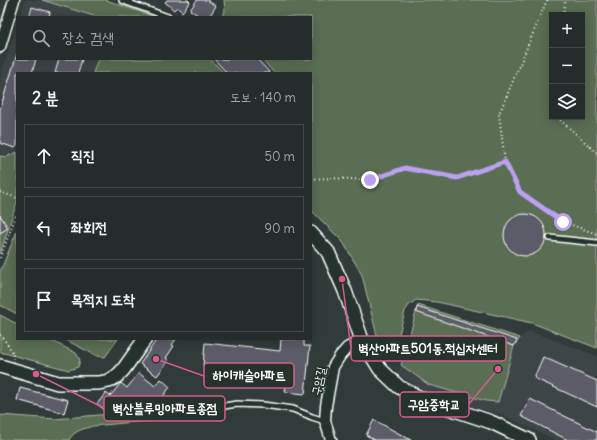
<!DOCTYPE html>
<html lang="ko">
<meta charset="utf-8">
<style>
body{margin:0;font-family:Delius,"Poor Story",sans-serif;background:#2d3433;color:#f1f3f6}
.controls{position:absolute;right:12px;top:12px;display:grid;overflow:hidden;border-radius:0px;box-shadow:0 2px 10px #0003}
.controls button{width:36px;height:36px;display:grid;place-items:center;padding:0;border:0;border-bottom:1px solid #424847;background:#252c2b;color:#f1f3f6;font:20px sans-serif}
.stop{position:absolute;width:12px;height:12px;margin:-9px;border:3px solid #bca0f2;border-radius:50%;background:#fff}
.stop.end{background:#bca0f2;border-color:#fff;box-shadow:0 1px 4px #0008}
.list{margin:0;padding:0;list-style:none}
h2{display:flex;justify-content:space-between;align-items:center;height:52px;margin:0;padding:0 16px;font-size:17px}
h2 small{font-size:13px;font-weight:400;color:#a3a7a9}
.list li{display:grid;grid-template-columns:26px 1fr auto;gap:12px;align-items:center;box-sizing:border-box;height:64px;margin:0 8px 8px;padding:0 8px;border:1px solid #424847;border-radius:0px}
.list b{display:block;font-size:15px;white-space:nowrap}
.list em{font-size:13px;font-style:normal;color:#a3a7a9}
.icon{flex:none;width:22px;height:22px;fill:none;stroke:currentColor;stroke-width:2;stroke-linecap:round;stroke-linejoin:round}
.map{position:relative;flex:none;width:597px;height:440px;overflow:hidden}
.search{position:absolute;background:#252c2b;box-shadow:0 2px 10px #0003;left:16px;top:16px;width:296px;height:44px;display:flex;align-items:center;gap:10px;box-sizing:border-box;padding:0 14px;border-radius:0px;color:#a3a7a9;font-size:15px}
.panel{position:absolute;background:#252c2b;box-shadow:0 2px 10px #0003;left:16px;top:72px;width:296px;height:268px;border-radius:0px}
.map>svg:first-child{display:block}
</style>
<div class="map">
<svg width="597" height="440" viewBox="0 0 597 440">
<rect width="100%" height="100%" fill="#313b39"/>
<filter id="ink" filterUnits="userSpaceOnUse"><feTurbulence type="fractalNoise" baseFrequency=".025" numOctaves="2"/><feDisplacementMap in="SourceGraphic" scale="8" xChannelSelector="R" yChannelSelector="G"/><feConvolveMatrix kernelMatrix="1 2 1 2 8 2 1 2 1" color-interpolation-filters="sRGB"/></filter>
<g filter="url(#ink)">
<path fill="#3e4547" d="M 25,0 L 42,0 L 97,17 L 19,17 Z
M 17,25 L 17,59 L 262,59 L 274,73 L 17,73 L 17,152 L 6,157 L 0,156 L 0,78 Z
M 418,305 L 520,338 L 529,331 L 597,356 L 597,440 L 555,440 L 501,414 L 423,394 L 398,373 Z"/>
<path fill="#5a6e52" stroke="#acb6a8" fill-rule="evenodd" d="M 42,0 L 106,0 L 155,17 L 97,17 Z
M 224,0 L 597,0 L 597,348 L 532,323 L 437,302 L 416,300 L 409,305 L 405,311 L 397,342 L 392,346 L 383,347 L 378,340 L 362,275 L 343,242 L 311,210 L 311,73 L 274,73 L 262,59 L 311,59 L 311,17 L 221,17 L 225,11 ZM 552,15 L 582,15 L 582,117 L 552,117 Z
M 98,59 L 210,59 L 224,73 L 93,73 Z
M 17,152 L 17,202 L 0,254 L 0,156 L 6,157 Z
M 17,231 L 17,314 L 0,305 L 0,272 Z
M 418,305 L 520,338 L 514,346 L 498,402 L 486,401 L 429,385 L 401,365 Z
M 0,315 L 17,324 L 17,339 L 48,339 L 76,353 L 80,360 L 78,367 L 69,370 L 0,352 Z
M 64,339 L 118,339 L 105,357 L 97,356 Z
M 195,405 L 197,416 L 93,426 C 84,429 74,430 69,440 L 0,440 L 0,415 L 55,419 L 98,415 L 137,413 Z"/>
<path fill="#5c5c67" stroke="#fff" d="M 167,0 L 188,0 L 190,2 L 182,12 L 177,7 L 174,10 L 165,2 Z
M 197,0 L 207,0 L 216,6 L 209,17 L 201,17 L 190,10 Z
M 32,7 L 50,12 L 49,17 L 29,17 Z
M 17,54 L 17,59 L 36,59 L 32,73 L 17,73 L 17,146 L 15,148 L 0,143 L 0,109 Z
M 59,59 L 82,59 L 78,73 L 55,73 Z
M 214,59 L 257,59 L 270,73 L 227,73 Z
M504 235a21 21 0 1 1 42 0a21 21 0 1 1-42 0Z
M 0,215 L 8,228 L 0,233 Z
M 417,307 L 517,340 L 514,346 L 416,312 Z
M 157,339 L 176,339 L 172,345 L 174,346 L 166,358 L 169,360 L 157,376 L 140,364 Z
M 281,339 L 304,339 L 304,346 L 310,346 L 305,394 L 285,392 L 287,375 L 203,366 L 205,343 L 280,351 Z
M 543,357 L 597,381 L 597,407 L 534,378 Z
M 139,373 L 155,386 L 161,379 L 170,387 L 159,402 L 142,409 L 128,408 L 122,411 L 112,404 L 106,411 L 97,404 L 106,393 L 110,396 L 121,383 L 127,388 Z
M 20,388 L 68,400 L 64,413 L 17,400 Z
M 530,399 L 597,432 L 597,440 L 568,440 L 521,416 Z
M 374,420 L 411,440 L 375,440 L 366,435 Z"/>
<g fill="none" stroke-linecap="round" stroke-linejoin="round">
<defs>
<path id="service" d="M 122,0 L 129,3 L 131,0
M 129,3 L 168,17
M 550,238 L 597,243
M 205,409 L 237,404 L 263,405 L 293,409 L 312,417 L 325,421"/>
<path id="minor" d="M 0,47 L 14,0
M 331,440 L 325,421 L 326,406 L 333,367 L 340,356 L 347,348 L 362,340"/>
<path id="tertiary" d="M 311,233 L 328,252 L 345,291 L 362,340 L 380,369 L 399,387 L 422,399 L 491,422 L 529,440
M 0,366 L 58,383 L 99,383 L 109,381 L 117,376 L 123,370 L 145,339"/>
</defs>
<use href="#service" stroke="#fff" stroke-width="8"/>
<use href="#minor" stroke="#fff" stroke-width="13"/>
<use href="#tertiary" stroke="#fff" stroke-width="16"/>
<path stroke="#fff" stroke-width="2" stroke-dasharray="1 3" stroke-linecap="butt" d="M 547,0 L 499,114 L 505,162 L 520,192 L 563,222 L 597,234
M 563,15 L 565,3 L 566,0
M 558,117 L 558,118 L 597,153
M 311,179 L 331,178 L 370,180 L 405,168 L 457,178 L 505,162
M 0,192 L 17,198
M 0,258 L 17,213
M 0,335 L 2,336 L 13,353 L 13,359"/>
<use href="#service" stroke="#26332d" stroke-width="5"/>
<use href="#minor" stroke="#26332d" stroke-width="10"/>
<use href="#tertiary" stroke="#26332d" stroke-width="13"/>
</g>
</g>
<g fill="none" stroke-linecap="round" stroke-linejoin="round" filter="url(#ink)">
<path stroke="#bca0f2" stroke-width="5" d="M 370,180 L 405,168 L 457,178 L 505,162 L 520,192 L 563,222"/>
</g>
<g text-anchor="middle" dominant-baseline="central" stroke-width="3.5" stroke-linejoin="round" paint-order="stroke">
<g font-size="12" fill="#fff" stroke="#26332d">
<text transform="translate(318 381) rotate(-78)">구암길</text>
</g>
</g>
<path fill="none" stroke="#d45d8c" stroke-width="1.5" d="M342 279L351 349M156 359L204 376M498 369L469 404M36 374L104 408"/>
<g fill="#d45d8c" stroke="#26332d" stroke-width="1.5">
<circle cx="342" cy="279" r="4"/>
<circle cx="156" cy="359" r="4"/>
<circle cx="498" cy="369" r="4"/>
<circle cx="36" cy="374" r="4"/>
</g>
<g fill="#26332d" stroke="#d45d8c" stroke-width="1.5">
<rect x="351" y="336" width="155" height="25" rx="4"/>
<rect x="204" y="363" width="90" height="25" rx="4"/>
<rect x="400" y="392" width="69" height="25" rx="4"/>
<rect x="104" y="396" width="121" height="25" rx="4"/>
</g>
<g font-size="13" text-anchor="middle" font-weight="bold" fill="#fff">
<text x="428" y="353">벽산아파트501동.적십자센터</text>
<text x="249" y="380">하이캐슬아파트</text>
<text x="434" y="409">구암중학교</text>
<text x="165" y="413">벽산블루밍아파트종점</text>
</g>
</svg>
<div class="controls">
<button>+</button>
<button>−</button>
<button><svg class="icon" aria-label="layers" viewBox="0 0 24 24"><path d="M12 4l9 5-9 5-9-5zM3 14l9 5 9-5"/></svg></button>
</div>
<div class="stop" style="left:563px;top:222px"></div>
<div class="stop end" style="left:370px;top:180px"></div>
<div class="search"><svg class="icon" aria-label="search" viewBox="0 0 24 24"><circle cx="10" cy="10" r="6"/><path d="M15 15l6 6"/></svg>장소 검색</div>
<section class="panel">
<h2>2 분<small>도보 · 140 m</small></h2>
<ul class="list">
<li><svg class="icon" aria-label="ahead" viewBox="0 0 24 24"><path d="M12 20V5M6 11l6-6 6 6"/></svg><div><b>직진</b></div><em>50 m</em></li>
<li><svg class="icon" aria-label="left" viewBox="0 0 24 24"><path d="M17 20v-9H6M10 6l-5 5 5 5"/></svg><div><b>좌회전</b></div><em>90 m</em></li>
<li><svg class="icon" aria-label="arrive" viewBox="0 0 24 24"><path d="M6 21V4h12l-3 4 3 4H6"/></svg><div><b>목적지 도착</b></div></li>
</ul>
</section>
</div>
